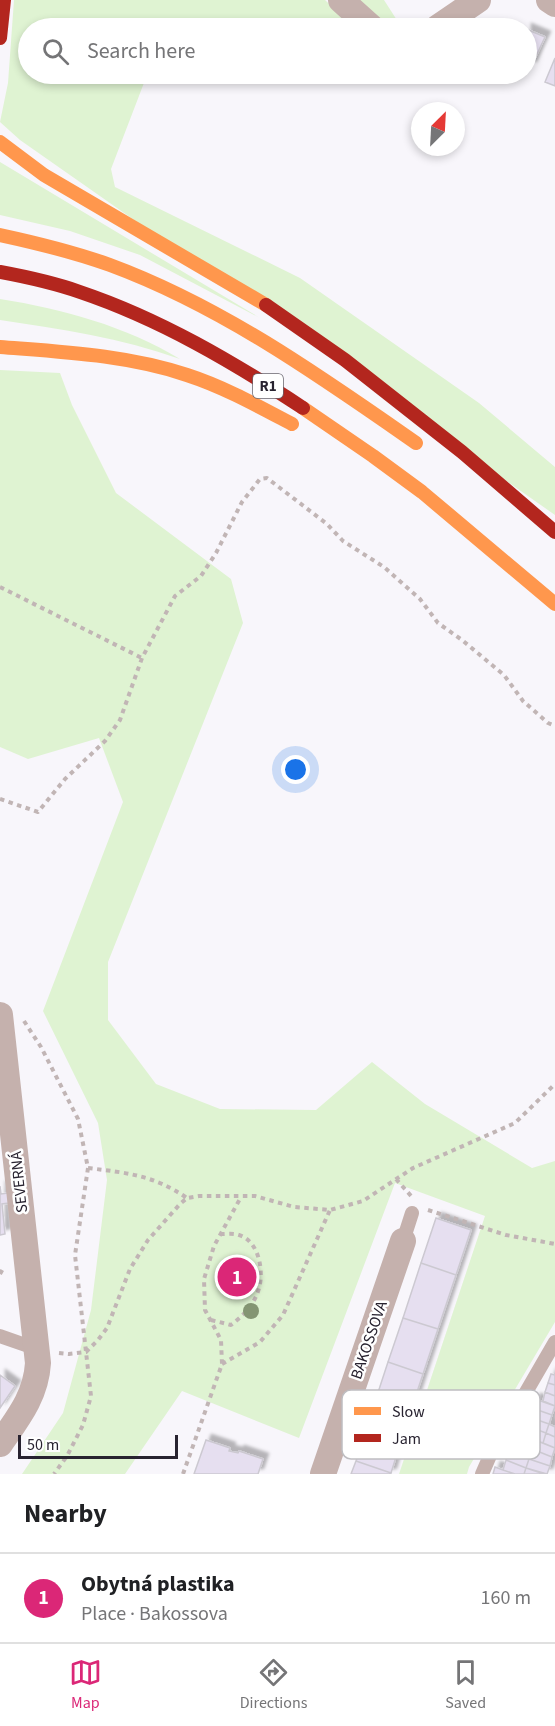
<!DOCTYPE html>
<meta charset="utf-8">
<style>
body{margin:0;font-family:"Source Sans 3",sans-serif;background:#f2f2f2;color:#202124}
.compass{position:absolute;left:411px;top:102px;width:54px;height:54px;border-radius:50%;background:#fff;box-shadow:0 3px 9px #0003;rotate:24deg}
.scale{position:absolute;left:18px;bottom:15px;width:160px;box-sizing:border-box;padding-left:6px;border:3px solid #282330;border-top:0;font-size:16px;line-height:21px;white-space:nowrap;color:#282330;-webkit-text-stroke:4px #fff;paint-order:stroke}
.you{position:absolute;left:296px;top:770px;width:21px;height:21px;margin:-15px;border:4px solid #fff;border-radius:50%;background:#1a73e8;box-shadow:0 0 0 9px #1a73e833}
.badge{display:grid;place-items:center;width:39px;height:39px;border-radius:50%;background:#db2777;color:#fff;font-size:20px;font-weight:700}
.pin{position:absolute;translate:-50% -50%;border:3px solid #fff;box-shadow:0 2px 6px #0006}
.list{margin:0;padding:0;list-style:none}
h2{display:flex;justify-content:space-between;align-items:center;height:78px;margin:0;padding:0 24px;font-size:26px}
h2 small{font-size:20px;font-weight:400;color:#757577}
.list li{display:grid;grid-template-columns:39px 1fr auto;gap:18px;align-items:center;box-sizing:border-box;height:90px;padding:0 24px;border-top:2px solid #e0e0e0}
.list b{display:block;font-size:22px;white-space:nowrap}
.list p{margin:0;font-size:20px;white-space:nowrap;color:#757577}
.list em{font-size:20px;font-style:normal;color:#757577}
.icon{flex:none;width:33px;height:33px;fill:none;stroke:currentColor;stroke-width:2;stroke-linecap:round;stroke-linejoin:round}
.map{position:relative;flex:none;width:555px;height:1474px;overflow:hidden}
.search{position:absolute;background:#fff;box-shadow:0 3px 9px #0003;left:18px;right:18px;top:18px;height:66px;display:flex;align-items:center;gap:15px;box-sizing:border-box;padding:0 21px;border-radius:33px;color:#757577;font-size:22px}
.sheet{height:168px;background:#fff}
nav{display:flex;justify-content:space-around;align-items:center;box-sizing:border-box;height:84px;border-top:2px solid #e0e0e0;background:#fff;font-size:16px;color:#757577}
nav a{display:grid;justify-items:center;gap:3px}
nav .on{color:#db2777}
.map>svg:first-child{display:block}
</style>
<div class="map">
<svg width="555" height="1474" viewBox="0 0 555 1474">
<defs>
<filter id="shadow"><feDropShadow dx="5.5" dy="-5.5" stdDeviation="1.5" flood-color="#0004"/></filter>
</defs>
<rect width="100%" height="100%" fill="#f8f6fb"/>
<path fill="#dff3d2" d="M 14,0 L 325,0 L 355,28 L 28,28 L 28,74 L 195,74 L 147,75 L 111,169 L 115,187 L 300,278 L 479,403 L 555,467 L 555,515 L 20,140 L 0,122 L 8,83 Z
M 359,0 L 384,0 L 402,28 L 391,28 Z
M 0,162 L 260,318 L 140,255 L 70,231 L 0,215 Z
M 0,299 C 63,309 125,326 180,359 C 121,338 61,329 0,320 Z
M 0,370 L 60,373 L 72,405 L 116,493 L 231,579 L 243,623 L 108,962 L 108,1020 L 156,1084 L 220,1109 L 316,1110 L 372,1062 L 425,1104 L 532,1168 L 555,1161 L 555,1322 L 469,1467 L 467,1474 L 399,1474 L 485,1216 L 395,1183 L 299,1438 L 182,1391 L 125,1474 L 22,1474 L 63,1413 L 91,1310 L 107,1180 L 98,1123 L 43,1011 L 123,802 L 99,738 L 28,759 L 0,747 Z"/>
<path fill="#e6dff0" stroke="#ccc9d1" stroke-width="1.5" filter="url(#shadow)" d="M 526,29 L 545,37 L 531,67 L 526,64 Z
M 555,58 L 555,86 L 545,82 Z
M 0,1186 L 1,1194 L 8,1193 L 9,1203 L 2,1204 L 5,1234 L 0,1235 Z
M 436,1218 L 471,1230 L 456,1275 L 421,1263 Z
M 421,1263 L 456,1275 L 438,1329 L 403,1318 Z
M 403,1318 L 438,1329 L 423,1374 L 388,1362 Z
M 388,1362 L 423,1374 L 405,1428 L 370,1417 Z
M 551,1374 L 555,1375 L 555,1385 L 548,1383 Z
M 0,1375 L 15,1386 L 0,1408 Z
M 548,1383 L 555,1385 L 555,1396 L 545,1392 Z
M 545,1392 L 555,1396 L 555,1406 L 543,1401 Z
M 535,1399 L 555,1406 L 552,1415 L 532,1408 Z
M 532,1408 L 552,1415 L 549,1424 L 529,1417 Z
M 370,1417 L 405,1428 L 391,1473 L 356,1461 Z
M 529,1417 L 549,1424 L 546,1433 L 527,1426 Z
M 549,1424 L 555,1427 L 555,1437 L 546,1433 Z
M 527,1426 L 546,1433 L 543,1443 L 524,1436 Z
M 546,1433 L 555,1437 L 555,1448 L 543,1443 Z
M 206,1440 L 230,1448 L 229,1451 L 238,1453 L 239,1451 L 263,1459 L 258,1474 L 194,1474 Z
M 535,1440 L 555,1448 L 552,1457 L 532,1449 Z
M 532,1449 L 552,1457 L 550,1466 L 529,1459 Z
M 509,1451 L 529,1459 L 526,1468 L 506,1460 Z
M 529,1459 L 550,1466 L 547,1474 L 526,1468 Z
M 506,1460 L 526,1468 L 524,1474 L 515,1474 L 503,1470 Z
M 356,1461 L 391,1473 L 390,1474 L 351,1474 Z
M 495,1467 L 503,1470 L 515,1474 L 493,1474 Z
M 526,1468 L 544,1474 L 524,1474 Z"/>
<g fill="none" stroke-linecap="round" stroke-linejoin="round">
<path stroke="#c1b5b5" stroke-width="4" stroke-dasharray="4.5 4.5" stroke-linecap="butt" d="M 0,587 L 142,658
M 0,799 L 38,812 L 65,779 L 105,741 L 120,720 L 142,658 L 175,596 L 201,576 L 216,553 L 242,502 L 260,479 L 267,478 L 327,524 L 343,541 L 384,567 L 420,599 L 438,623 L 462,640 L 504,675 L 523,701 L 548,723 L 555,726
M 24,1021 L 41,1047 L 78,1119 L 88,1168 L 75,1255 L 91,1396 L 83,1425 L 67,1456 L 54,1474
M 88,1168 C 128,1173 153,1175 187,1198
M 396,1179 L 412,1197
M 428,1210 L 506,1235 L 555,1244
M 0,1274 L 4,1267
M 211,1320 L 231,1325 C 243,1316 255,1304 259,1288 C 264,1271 259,1241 239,1235 C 234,1233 226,1234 220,1234
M 59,1353 L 69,1354 L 86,1352 L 98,1340 L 107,1328 L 130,1269 L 148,1240 L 180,1204 L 187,1198 L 199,1196 L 255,1196 L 294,1207 L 330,1210 L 363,1201 L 413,1168 L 515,1123 L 555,1084
M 222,1364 L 260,1342 L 283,1315 L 330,1210
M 183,1474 L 222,1364 L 221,1340 L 205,1310 L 204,1279 L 214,1246 L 241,1197"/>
<path stroke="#c5b1ad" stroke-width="14" d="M 403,1241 L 412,1213
M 0,1336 L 37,1349
M 482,1474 L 492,1451 L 555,1342"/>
<path stroke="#c5b1ad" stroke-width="26" d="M 341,0 L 372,28
M 549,0 L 555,4
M 437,28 L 478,0
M 0,1015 L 38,1363 C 36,1396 18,1418 0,1444
M 323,1474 L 403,1241"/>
<path stroke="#ff974d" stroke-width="14" d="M 0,142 L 44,175 L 266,305
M 0,235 C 37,243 74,252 110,265 C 221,306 320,376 416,443
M 0,347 C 63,352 127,355 187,375 C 224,387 258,406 292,424
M 303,408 L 373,456 L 422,492 L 555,604"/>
<path stroke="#b3261e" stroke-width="14" d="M 0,38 L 4,0
M 0,272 C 27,277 54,283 80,292 C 160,319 233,362 303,408
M 266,305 L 345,360 L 462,452 L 555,532"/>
</g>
<circle fill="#849573" cx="251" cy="1311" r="8"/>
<g text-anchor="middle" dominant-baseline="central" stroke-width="5" stroke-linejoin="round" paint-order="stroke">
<rect fill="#fff" stroke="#68656e" stroke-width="1.5" x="253" y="374" width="30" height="24" rx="4.5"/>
<g font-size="15" font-weight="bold" fill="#282330">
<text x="268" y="386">R1</text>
</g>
<g font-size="16" fill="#282330" stroke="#fff">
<text transform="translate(19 1182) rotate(-96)">SEVERNÁ</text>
<text transform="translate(369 1340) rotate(-71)">BAKOSSOVA</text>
</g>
</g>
<rect x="342" y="1390" width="198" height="69" rx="9" fill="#fff" stroke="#bebdc1" stroke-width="1.5"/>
<rect x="354" y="1407" width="27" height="8" fill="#ff974d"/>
<rect x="354" y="1434" width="27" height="8" fill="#b3261e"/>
<g font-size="16" fill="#282330">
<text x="392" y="1417">Slow</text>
<text x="392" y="1444">Jam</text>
</g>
</svg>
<svg class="compass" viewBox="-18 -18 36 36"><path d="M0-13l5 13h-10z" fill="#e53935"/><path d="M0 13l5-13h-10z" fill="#757577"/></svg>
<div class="scale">50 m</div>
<div class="you"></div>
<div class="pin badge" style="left:237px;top:1277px">1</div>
<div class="search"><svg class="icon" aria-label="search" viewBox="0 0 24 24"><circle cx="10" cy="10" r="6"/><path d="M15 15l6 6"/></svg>Search here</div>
</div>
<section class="sheet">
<h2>Nearby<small></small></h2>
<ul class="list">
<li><span class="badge">1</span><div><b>Obytná plastika</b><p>Place · Bakossova</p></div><em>160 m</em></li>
</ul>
</section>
<nav>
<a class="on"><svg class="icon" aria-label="map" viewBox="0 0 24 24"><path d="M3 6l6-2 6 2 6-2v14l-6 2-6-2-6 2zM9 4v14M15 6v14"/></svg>Map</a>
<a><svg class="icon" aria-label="directions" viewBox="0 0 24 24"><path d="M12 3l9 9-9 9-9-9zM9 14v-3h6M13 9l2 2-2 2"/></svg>Directions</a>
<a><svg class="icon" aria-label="saved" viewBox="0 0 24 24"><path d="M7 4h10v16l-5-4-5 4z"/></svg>Saved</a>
</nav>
